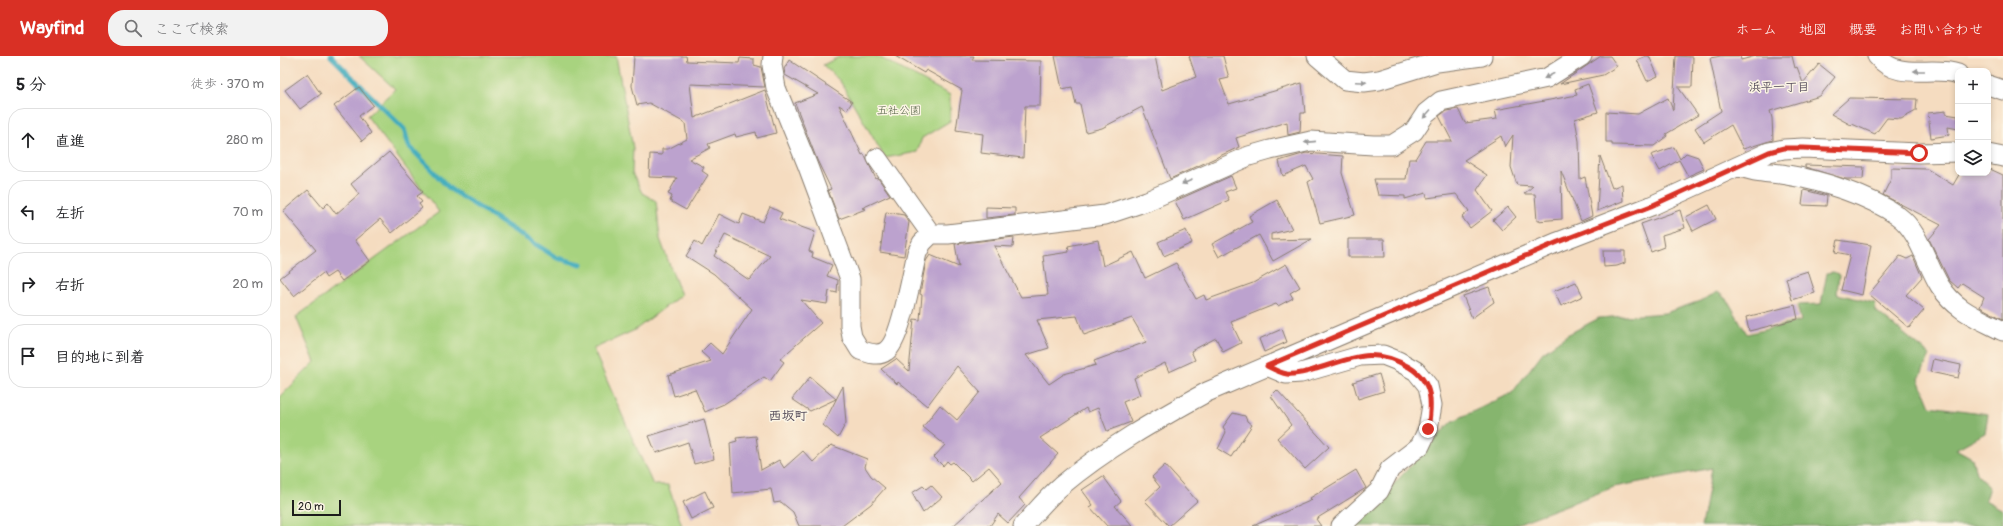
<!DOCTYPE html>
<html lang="ja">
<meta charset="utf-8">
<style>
body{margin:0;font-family:Pangolin,"Klee One",sans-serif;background:#f2f2f2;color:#202124}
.controls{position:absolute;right:12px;top:12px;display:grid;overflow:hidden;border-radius:8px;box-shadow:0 2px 6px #0003}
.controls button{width:36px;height:36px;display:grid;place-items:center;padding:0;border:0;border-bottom:1px solid #e0e0e0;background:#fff;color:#202124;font:20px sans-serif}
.scale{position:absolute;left:12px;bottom:10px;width:49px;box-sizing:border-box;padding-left:4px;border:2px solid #1c1c1c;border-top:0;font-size:11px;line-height:14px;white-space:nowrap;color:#1c1c1c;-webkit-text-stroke:3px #fcf5e5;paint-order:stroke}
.stop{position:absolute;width:12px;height:12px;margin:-9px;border:3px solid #d93025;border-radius:50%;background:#fff}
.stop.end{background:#d93025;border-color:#fff;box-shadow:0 1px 4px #0008}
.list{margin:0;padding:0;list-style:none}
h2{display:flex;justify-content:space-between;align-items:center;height:52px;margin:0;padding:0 16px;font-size:17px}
h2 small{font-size:13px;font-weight:400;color:#757577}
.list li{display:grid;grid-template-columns:26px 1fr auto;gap:12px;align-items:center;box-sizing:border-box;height:64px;margin:0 8px 8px;padding:0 8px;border:1px solid #e0e0e0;border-radius:16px}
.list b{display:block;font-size:15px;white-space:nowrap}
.list em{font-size:13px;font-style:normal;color:#757577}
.icon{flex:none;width:22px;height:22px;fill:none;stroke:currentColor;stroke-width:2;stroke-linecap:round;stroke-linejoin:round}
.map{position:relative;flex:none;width:1723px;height:470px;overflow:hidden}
header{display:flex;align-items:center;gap:24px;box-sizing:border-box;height:56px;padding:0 20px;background:#d93025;color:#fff}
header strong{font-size:19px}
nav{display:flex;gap:22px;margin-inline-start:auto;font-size:14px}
.search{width:280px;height:36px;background:#f2f2f2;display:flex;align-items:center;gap:10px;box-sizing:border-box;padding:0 14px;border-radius:16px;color:#757577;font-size:15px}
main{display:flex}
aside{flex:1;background:#fff}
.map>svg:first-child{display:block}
</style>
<header>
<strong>Wayfind</strong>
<div class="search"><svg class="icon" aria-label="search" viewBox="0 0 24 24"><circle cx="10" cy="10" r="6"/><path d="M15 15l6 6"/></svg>ここで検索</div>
<nav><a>ホーム</a><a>地図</a><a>概要</a><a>お問い合わせ</a></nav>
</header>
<main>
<aside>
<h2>5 分<small>徒歩 · 370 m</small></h2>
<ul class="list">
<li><svg class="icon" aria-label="ahead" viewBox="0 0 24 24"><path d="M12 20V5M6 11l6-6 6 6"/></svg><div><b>直進</b></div><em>280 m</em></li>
<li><svg class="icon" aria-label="left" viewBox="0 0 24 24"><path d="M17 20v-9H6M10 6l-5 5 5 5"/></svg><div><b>左折</b></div><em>70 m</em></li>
<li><svg class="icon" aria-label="right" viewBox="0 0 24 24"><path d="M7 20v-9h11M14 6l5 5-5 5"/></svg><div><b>右折</b></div><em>20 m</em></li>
<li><svg class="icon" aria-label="arrive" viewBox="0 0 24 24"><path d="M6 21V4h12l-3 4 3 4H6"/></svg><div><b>目的地に到着</b></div></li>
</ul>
</aside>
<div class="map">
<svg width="1723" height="470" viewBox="0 0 1723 470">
<rect width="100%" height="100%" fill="#fcf5e5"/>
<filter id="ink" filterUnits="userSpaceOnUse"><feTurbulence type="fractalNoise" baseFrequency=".025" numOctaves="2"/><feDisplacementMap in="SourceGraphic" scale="8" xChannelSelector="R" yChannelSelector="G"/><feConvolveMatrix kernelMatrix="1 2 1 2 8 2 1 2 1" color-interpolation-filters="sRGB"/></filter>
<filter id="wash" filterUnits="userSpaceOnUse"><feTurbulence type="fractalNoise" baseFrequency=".012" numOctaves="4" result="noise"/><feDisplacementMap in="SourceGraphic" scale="16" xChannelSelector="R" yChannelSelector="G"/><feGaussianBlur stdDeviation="0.9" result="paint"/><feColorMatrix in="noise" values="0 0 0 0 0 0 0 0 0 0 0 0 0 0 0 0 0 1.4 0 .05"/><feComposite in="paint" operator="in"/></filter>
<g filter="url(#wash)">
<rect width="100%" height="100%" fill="#f5dcc0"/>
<path fill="#a8d37f" stroke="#62784e" d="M 79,0 L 336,0 L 353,92 L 352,117 L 362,137 L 376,145 L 380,183 L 401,239 L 355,274 L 313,293 L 373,429 L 388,429 L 402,470 L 0,470 L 0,341 L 35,306 L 16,261 L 159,156 L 87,60 L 115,33 Z
M 561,0 L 597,0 L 670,39 L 670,65 L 642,82 L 637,96 L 605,102 L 560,25 L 543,9 Z"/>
<path fill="#86b56e" stroke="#516845" d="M 1553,216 L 1559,218 L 1557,238 L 1595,247 L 1596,255 L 1650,299 L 1639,323 L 1650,350 L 1708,358 L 1705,377 L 1676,393 L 1692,402 L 1696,417 L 1709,431 L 1705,444 L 1723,454 L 1723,470 L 1421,470 L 1432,412 L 1334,431 L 1231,470 L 1071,470 L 1112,430 L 1171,366 L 1232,337 L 1263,296 L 1287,279 L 1319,262 L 1385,257 L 1420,245 L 1438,236 L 1448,245 L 1467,278 L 1521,265 L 1517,249 L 1541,248 L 1547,217 Z"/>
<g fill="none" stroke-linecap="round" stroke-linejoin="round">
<path stroke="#3facbd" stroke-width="5" d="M 51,0 L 124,73 L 129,90 L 170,133 L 277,202 L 301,208"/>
</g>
<g id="blocks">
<path fill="#bca2ce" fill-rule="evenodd" d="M 354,0 L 406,0 L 407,5 L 459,7 L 460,2 L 474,3 L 474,9 L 481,11 L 485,31 L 410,28 L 414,62 L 485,34 L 496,77 L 477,82 L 476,76 L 456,81 L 455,78 L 428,88 L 430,92 L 409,103 L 424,111 L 422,115 L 428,119 L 406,154 L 390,145 L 392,140 L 388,138 L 397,122 L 369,121 L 370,98 L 382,99 L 382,93 L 388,93 L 407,83 L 405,67 L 369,47 L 357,49 L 352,30 Z
M 615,0 L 694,0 L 692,4 L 761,5 L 760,50 L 745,50 L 743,102 L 701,97 L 703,78 L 676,74 L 682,34 L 646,14 L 644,17 Z
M 775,0 L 875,0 L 882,34 L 916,21 L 909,0 L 943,0 L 949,22 L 940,24 L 949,48 L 1022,27 L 1025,57 L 1021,57 L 1020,76 L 1008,79 L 1007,66 L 956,82 L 959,91 L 890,123 L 862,51 L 822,72 L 806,76 L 800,48 L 796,48 L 792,31 L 782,33 Z
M 1321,0 L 1330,0 L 1337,10 L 1323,19 L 1280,28 Z
M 1366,0 L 1369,0 L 1378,20 L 1367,25 L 1357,4 Z
M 1396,0 L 1413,1 L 1412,31 L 1398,31 L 1418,59 L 1386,78 L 1387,80 L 1374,90 L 1332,89 L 1332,86 L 1326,86 L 1326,56 L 1358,58 L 1388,42 L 1393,54 Z
M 1441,0 L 1460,0 L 1461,4 L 1476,0 L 1512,0 L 1515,12 L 1517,11 L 1523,27 L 1539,8 L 1555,21 L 1540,40 L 1490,55 L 1492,62 L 1493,84 L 1463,93 L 1451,69 L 1424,86 L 1415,72 L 1441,55 L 1430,2 Z
M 509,4 L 572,46 L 567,54 L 559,49 L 582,99 L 584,98 L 596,123 L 598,122 L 610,139 L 582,152 L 586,153 L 559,163 L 548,134 L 551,133 L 537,104 L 515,47 L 538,38 L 505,19 L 504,13 Z
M 27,18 L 41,38 L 20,53 L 5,34 Z
M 1308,28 L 1318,56 L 1295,63 L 1299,85 L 1300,123 L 1305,121 L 1312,160 L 1301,165 L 1281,115 L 1282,163 L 1257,165 L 1255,138 L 1244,138 L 1253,130 L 1237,129 L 1231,111 L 1233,79 L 1225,91 L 1221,80 L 1184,104 L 1207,119 L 1197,134 L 1212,155 L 1190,172 L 1182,161 L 1189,155 L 1176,138 L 1147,142 L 1146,137 L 1125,143 L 1125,140 L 1098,139 L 1094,123 L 1126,123 L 1129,103 L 1135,103 L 1146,85 L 1172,85 L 1159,60 L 1166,55 L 1178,53 L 1185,67 L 1217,63 L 1215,54 L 1297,39 L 1295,33 Z
M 79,31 L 93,49 L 79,60 L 91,77 L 82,85 L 54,50 Z
M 1569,42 L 1637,43 L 1636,55 L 1621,63 L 1607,62 L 1595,78 L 1572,68 L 1571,69 L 1551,58 Z
M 1666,55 L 1666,58 L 1678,60 L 1678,73 L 1668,71 L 1669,79 L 1651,82 L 1648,57 Z
M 1394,91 L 1400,103 L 1406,97 L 1418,101 L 1424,113 L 1408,120 L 1399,104 L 1380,115 L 1371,99 Z
M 109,96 L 143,136 L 137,140 L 142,146 L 139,148 L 142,152 L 112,177 L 100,163 L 75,184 L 90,205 L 62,225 L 55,216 L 46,222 L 43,217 L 14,240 L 0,222 L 36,194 L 3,155 L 28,134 L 43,152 L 48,147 L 56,158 L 79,138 L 71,128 Z
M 1026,97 L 1063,100 L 1062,117 L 1075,159 L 1040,167 L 1028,126 L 1033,123 L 1026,110 L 1003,120 L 999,105 Z
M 1320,100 L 1332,132 L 1342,128 L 1343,145 L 1317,155 Z
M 1525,109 L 1584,111 L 1583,123 L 1565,123 L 1525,111 Z
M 1611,112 L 1647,113 L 1673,129 L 1680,117 L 1708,117 L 1710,113 L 1723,119 L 1723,263 L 1700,251 L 1704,241 L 1682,227 L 1678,232 L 1669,224 L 1649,183 L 1661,169 L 1603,139 L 1611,123 Z
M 951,120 L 956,132 L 945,136 L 949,144 L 904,164 L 895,145 Z
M 1524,134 L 1547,140 L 1546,150 L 1522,149 Z
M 997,144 L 1012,173 L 991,178 L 991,184 L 1032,183 L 993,205 L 979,179 L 939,201 L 932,188 L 972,166 L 969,160 Z
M 1429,149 L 1436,163 L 1413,175 L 1406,161 Z
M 490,151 L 502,157 L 499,163 L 535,176 L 529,195 L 533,197 L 532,201 L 552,209 L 547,220 L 558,224 L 557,237 L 549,235 L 547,248 L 521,244 L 541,267 L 500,303 L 504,306 L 490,325 L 484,321 L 444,348 L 425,356 L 415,333 L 394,340 L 388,319 L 431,305 L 421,296 L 430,287 L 442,298 L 472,253 L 434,218 L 406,200 L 415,185 L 422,190 L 439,158 L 459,168 L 463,158 L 483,166 ZM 445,179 L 490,200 L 469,224 L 434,200 Z
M 706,151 L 735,152 L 735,159 L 706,162 Z
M 1228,151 L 1236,161 L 1222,174 L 1213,164 Z
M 1400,154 L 1405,172 L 1382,179 L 1384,191 L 1371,196 L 1361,168 Z
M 606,156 L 624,159 L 629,166 L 624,200 L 600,196 Z
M 906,174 L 912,187 L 884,200 L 878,186 Z
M 734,181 L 733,191 L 714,190 L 741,241 L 768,239 L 763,200 L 789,196 L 788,190 L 818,184 L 823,210 L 853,196 L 865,222 L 896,207 L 916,243 L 924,239 L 926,244 L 973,227 L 1006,208 L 1020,231 L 1010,237 L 1013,242 L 998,250 L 996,248 L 951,266 L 961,287 L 943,296 L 936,282 L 911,295 L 915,304 L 889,316 L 885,307 L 854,322 L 860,339 L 843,346 L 851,366 L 827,375 L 818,352 L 808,356 L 806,352 L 760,382 L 778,398 L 739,442 L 745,449 L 728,467 L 718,458 L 710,470 L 673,470 L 722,426 L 709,411 L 692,425 L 673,406 L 670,408 L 667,405 L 663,410 L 654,401 L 665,389 L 643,371 L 660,349 L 677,364 L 700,336 L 677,310 L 647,350 L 618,326 L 617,328 L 601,313 L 616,303 L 629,315 L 634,263 L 640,264 L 642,239 L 640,238 L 641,232 L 646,205 L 650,199 L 679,211 L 675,188 ZM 797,260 L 804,279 L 852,262 L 866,286 L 814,305 L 816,309 L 784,318 L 769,328 L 746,299 L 769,292 L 757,264 Z
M 1068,183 L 1104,183 L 1105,201 L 1068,201 Z
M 1558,184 L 1591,189 L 1582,239 L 1561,234 L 1570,199 L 1555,196 Z
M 1323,195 L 1345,195 L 1345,207 L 1337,210 L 1324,211 Z
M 1620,200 L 1627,203 L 1633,200 L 1642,221 L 1626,239 L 1644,254 L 1629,272 L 1589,238 Z
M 1528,215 L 1535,237 L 1512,244 L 1506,222 Z
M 1296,226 L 1303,240 L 1281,250 L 1274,235 Z
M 1209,231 L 1214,246 L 1192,262 L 1183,240 Z
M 1515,249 L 1518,263 L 1469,275 L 1466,261 Z
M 1002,273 L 1007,286 L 984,296 L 979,283 Z
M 1653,303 L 1681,309 L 1678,322 L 1650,316 Z
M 1099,318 L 1104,335 L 1078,343 L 1073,326 Z
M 530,321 L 556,343 L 530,355 L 512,343 Z
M 563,330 L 566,367 L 558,382 L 543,369 Z
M 997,334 L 1049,391 L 1025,413 L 997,382 L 1011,369 L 991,340 Z
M 953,357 L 965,360 L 967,365 L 972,369 L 951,401 L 938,393 L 946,376 L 943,371 Z
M 424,363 L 434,403 L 414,408 L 408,386 L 376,397 L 369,380 Z
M 476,380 L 481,414 L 499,404 L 504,412 L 523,395 L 533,406 L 551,389 L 587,403 L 585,411 L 591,420 L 605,432 L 591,448 L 562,470 L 519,470 L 513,456 L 501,446 L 494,447 L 491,433 L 453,437 L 450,387 L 457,385 L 456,382 Z
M 885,409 L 917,445 L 889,470 L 865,445 L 880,431 L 872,421 Z
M 1076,414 L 1086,432 L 1036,463 L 1041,470 L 973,470 L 1032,444 L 1030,442 Z
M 823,420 L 841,445 L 835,450 L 853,470 L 827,470 L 810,451 L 813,449 L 802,434 Z
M 651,429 L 662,441 L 643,457 L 632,437 L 643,430 L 646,433 Z
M 425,435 L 433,452 L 411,463 L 403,446 Z"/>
</g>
</g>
<g filter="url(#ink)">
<use href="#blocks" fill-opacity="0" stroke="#887c6e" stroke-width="1"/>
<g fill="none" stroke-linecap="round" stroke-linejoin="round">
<defs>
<path id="minor" d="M 493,0 L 492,9 L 496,32 L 527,108 L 570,223 L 570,270 L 572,281 L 580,294 C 588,297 598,301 606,295 C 621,285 632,217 637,197 L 642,187 L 651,178 L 668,178 L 825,159 L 867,145 L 969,100 L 990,94 L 1031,85 L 1093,89 L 1112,89 L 1134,75 L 1146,57 L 1161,45 L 1267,22 L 1302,0
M 1037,0 L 1065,24 L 1084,26 L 1099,24 L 1157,6 L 1202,0
M 1597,0 C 1618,26 1651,9 1678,18
M 1708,29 L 1723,34
M 1708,98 L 1723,101
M 597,102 L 651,178
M 1459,110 C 1474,117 1490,116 1507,119 C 1540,124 1590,140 1618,160 C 1640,176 1646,208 1660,230 C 1676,255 1698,262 1723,275
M 987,310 L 1006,318 L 1021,317 L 1080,300 L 1103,299 L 1118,305 L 1136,315 L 1148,330 L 1152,349 L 1148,373 L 1140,390 L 1110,413 L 1099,435 L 1061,470
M 743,470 C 755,457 767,442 781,430 C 825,393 876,364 927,336 L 1278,186 L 1371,150 L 1489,96 L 1504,93 L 1523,92 L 1639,97 L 1678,96"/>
</defs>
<use href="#minor" stroke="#887c6e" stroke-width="21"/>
<use href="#minor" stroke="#fff" stroke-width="19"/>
</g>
<defs><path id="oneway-solid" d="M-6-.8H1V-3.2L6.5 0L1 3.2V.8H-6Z"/></defs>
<g fill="#999">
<use href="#oneway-solid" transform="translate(1639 15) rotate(-180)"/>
<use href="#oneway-solid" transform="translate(1269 20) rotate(153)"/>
<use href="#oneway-solid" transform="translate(1081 26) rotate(2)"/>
<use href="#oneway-solid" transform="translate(1147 58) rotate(132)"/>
<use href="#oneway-solid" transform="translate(1030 86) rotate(174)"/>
<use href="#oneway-solid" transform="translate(907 126) rotate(157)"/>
</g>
</g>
<g fill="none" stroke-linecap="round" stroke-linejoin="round" filter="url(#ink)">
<path stroke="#d93025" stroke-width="5" d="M 1148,373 C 1152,348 1154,326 1129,311 C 1093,290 1073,302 1036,313 C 1027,316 1017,319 1007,318 C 1000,317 993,313 987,310 L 1278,186 L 1371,150 L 1489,96 L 1504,92 L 1523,92 L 1639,97"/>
</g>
<g text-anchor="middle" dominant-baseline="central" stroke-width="3" stroke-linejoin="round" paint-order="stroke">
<g font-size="11" fill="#4d5c3f" stroke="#fcf5e5">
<text x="619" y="54">五社公園</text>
</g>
<g font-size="12" font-weight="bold" fill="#544b5a" stroke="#fcf5e5">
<text x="1499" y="31">浜平一丁目</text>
</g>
<g font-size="13" font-weight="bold" fill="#544b5a" stroke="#fcf5e5">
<text x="508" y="360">西坂町</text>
</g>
</g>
</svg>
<div class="controls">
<button>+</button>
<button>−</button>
<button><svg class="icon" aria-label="layers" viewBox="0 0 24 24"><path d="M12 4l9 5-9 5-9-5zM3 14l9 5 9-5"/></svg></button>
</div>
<div class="scale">20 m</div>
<div class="stop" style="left:1639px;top:97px"></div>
<div class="stop end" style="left:1148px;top:373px"></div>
</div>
</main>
